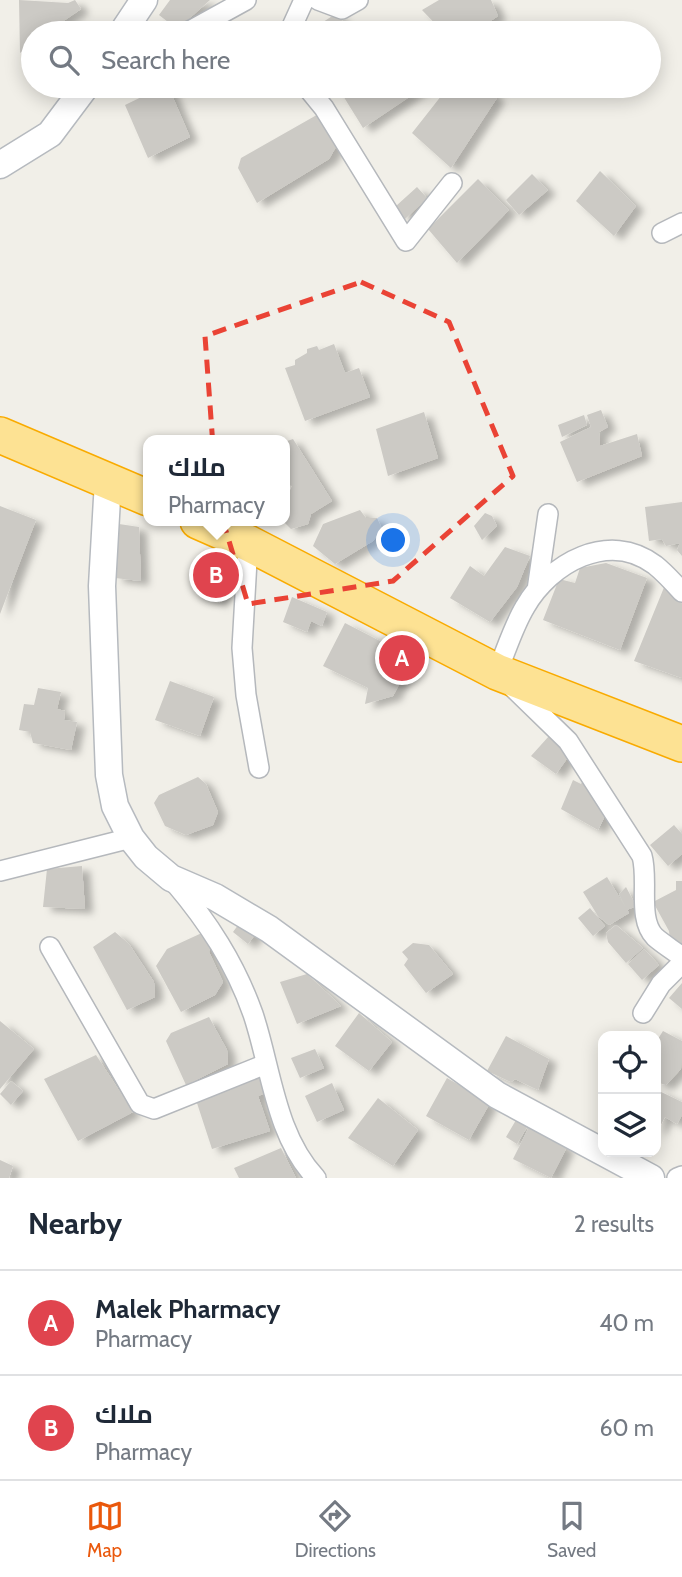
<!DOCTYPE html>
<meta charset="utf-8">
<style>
body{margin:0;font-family:Cabin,Cairo,sans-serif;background:#f2f2f3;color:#1f2937}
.controls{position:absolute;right:21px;bottom:21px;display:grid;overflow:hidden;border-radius:14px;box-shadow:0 4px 18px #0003}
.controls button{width:63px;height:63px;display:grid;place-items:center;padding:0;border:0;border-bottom:2px solid #e0e1e3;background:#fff;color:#1f2937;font:35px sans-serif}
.you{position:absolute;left:394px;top:541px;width:24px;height:24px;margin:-18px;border:5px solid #fff;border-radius:50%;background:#1a73e8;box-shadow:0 0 0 10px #1a73e833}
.badge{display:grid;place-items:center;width:46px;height:46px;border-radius:50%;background:#ea580c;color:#fff;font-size:23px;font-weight:700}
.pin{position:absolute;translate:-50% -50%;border:4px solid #fff;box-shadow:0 2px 7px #0006}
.popup{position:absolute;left:143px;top:435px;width:147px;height:91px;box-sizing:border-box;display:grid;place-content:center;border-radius:14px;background:#fff;filter:drop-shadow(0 2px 5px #0005);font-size:23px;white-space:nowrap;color:#747a83}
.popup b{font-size:26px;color:#1f2937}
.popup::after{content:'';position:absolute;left:50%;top:100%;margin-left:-14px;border:14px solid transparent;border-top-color:#fff}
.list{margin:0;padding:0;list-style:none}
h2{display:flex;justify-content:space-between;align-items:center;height:91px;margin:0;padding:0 28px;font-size:30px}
h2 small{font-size:23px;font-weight:400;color:#747a83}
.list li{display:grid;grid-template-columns:46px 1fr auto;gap:21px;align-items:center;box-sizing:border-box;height:105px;padding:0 28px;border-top:2px solid #e0e1e3}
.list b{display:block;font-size:26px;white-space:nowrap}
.list p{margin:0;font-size:23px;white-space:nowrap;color:#747a83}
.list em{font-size:23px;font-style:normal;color:#747a83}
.icon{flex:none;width:38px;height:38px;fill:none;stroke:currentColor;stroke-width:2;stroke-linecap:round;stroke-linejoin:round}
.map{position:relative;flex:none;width:682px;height:1178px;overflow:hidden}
.search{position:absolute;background:#fff;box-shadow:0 4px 18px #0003;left:21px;right:21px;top:21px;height:77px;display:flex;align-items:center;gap:18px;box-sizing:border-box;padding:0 24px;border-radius:38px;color:#747a83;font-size:26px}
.sheet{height:301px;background:#fff}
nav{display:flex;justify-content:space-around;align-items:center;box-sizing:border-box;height:98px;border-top:2px solid #e0e1e3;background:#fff;font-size:19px;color:#747a83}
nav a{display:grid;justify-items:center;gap:4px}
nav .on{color:#ea580c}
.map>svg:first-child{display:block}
</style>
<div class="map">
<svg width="682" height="1178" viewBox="0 0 682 1178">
<defs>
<filter id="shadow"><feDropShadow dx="8" dy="4.5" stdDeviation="3.5" flood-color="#0004"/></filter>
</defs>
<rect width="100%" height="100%" fill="#f1efe8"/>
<path fill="#cccac5" filter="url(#shadow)" d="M 19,0 L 68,3 L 75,0 L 81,9 L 46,33 L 33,33 L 33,43 L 20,53 Z
M 170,0 L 210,0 L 183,24 L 180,20 L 172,25 L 159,15 Z
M 439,0 L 491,0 L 498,16 L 473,33 L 444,33 L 422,10 Z
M 337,13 L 346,27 L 338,33 L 306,33 Z
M 164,86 L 168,86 L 190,137 L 148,158 L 125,105 Z
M 337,86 L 419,86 L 421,89 L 363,128 Z
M 449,86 L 485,86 L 497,98 L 451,168 L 412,133 Z
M 322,112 L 337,145 L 329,159 L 257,203 L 238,168 L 241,158 Z
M 600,171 L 636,206 L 614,236 L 576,201 Z
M 532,174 L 548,190 L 519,215 L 506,200 Z
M 478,179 L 509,210 L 457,263 L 428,229 Z
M 417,187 L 427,198 L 405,219 L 396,206 Z
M 334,344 L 345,373 L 359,368 L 370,397 L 305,421 L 285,368 L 295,365 L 295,360 L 307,353 L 307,349 L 317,346 L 319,350 Z
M 601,410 L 608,427 L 599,432 L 600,446 L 637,434 L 642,456 L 577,482 L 560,442 L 591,427 L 587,415 Z
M 424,412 L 438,458 L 388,476 L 376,429 Z
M 584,415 L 587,425 L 562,437 L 558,425 Z
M 293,439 L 332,501 L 311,514 L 308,524 L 291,529 L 284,522 L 284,503 L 292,486 L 284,484 L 284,442 Z
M 682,502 L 682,556 L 677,550 L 680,543 L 666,546 L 662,539 L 649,541 L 645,507 Z
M 0,506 L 36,520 L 0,614 Z
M 360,510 L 366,518 L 377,518 L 382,529 L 373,541 L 335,564 L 313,546 L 323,524 Z
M 485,513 L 492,516 L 497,526 L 482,540 L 474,526 Z
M 119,524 L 139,527 L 141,581 L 115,578 Z
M 505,547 L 530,556 L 517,587 L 490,622 L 450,598 L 470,566 L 484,576 Z
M 211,555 L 235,566 L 219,603 L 195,592 Z
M 606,563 L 647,578 L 620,650 L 543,620 L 559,579 L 575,583 L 580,568 Z
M 665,585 L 682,604 L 682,678 L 634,661 Z
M 292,597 L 327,612 L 322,626 L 311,621 L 307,632 L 283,622 Z
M 345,623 L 413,658 L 393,696 L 365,704 L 368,688 L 323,666 Z
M 170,681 L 214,697 L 200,736 L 155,720 Z
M 38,688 L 61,692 L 57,709 L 65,711 L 64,720 L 77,722 L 71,750 L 33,743 L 30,732 L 19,730 L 24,704 L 34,705 Z
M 549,736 L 571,753 L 556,774 L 531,756 Z
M 587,774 L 609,808 L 598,830 L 561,809 L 573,780 L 581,784 Z
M 198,777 L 206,784 L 218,812 L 213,825 L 186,835 L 165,826 L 154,803 L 159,795 Z
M 674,825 L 682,834 L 682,854 L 668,866 L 650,845 Z
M 82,866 L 85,909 L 43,907 L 47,869 Z
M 607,877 L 629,913 L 609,925 L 598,916 L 583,892 Z
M 676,881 L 682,881 L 682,943 L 670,940 L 669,931 L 653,902 L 676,890 Z
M 626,887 L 636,906 L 627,910 L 619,894 Z
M 590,908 L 605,926 L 593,936 L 578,918 Z
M 241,921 L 257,932 L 248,944 L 233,932 Z
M 616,925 L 643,948 L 626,963 L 608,942 L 606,933 Z
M 115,932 L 129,944 L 154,982 L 155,997 L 127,1010 L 93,947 Z
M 204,932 L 211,945 L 209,952 L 223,982 L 215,995 L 181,1012 L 156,966 L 167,949 Z
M 413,943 L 429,945 L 453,974 L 426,993 L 404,965 L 408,959 L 402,952 Z
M 644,949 L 659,965 L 642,980 L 628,964 Z
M 307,974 L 341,1006 L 297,1024 L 280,982 Z
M 682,983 L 682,1009 L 669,998 Z
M 359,1013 L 392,1042 L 369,1071 L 335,1046 Z
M 209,1017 L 227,1050 L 228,1064 L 186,1085 L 166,1041 L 171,1033 Z
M 0,1021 L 34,1049 L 0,1089 Z
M 663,1031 L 682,1041 L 681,1069 L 666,1085 L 656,1082 L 656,1042 Z
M 506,1036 L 549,1059 L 538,1090 L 515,1079 L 511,1082 L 487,1071 Z
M 315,1049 L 324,1068 L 300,1078 L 291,1058 Z
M 96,1055 L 133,1112 L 78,1141 L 44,1079 Z
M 262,1075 L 268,1092 L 258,1096 L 270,1131 L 212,1149 L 196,1100 Z
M 447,1078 L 490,1103 L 469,1140 L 426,1116 Z
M 11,1081 L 23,1091 L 11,1105 L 0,1094 Z
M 332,1083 L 344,1110 L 317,1122 L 305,1096 Z
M 659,1091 L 682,1102 L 682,1115 L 677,1124 L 665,1117 L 656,1134 L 656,1093 Z
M 378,1098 L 418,1130 L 393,1166 L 348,1138 Z
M 516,1120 L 527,1127 L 517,1144 L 506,1137 Z
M 529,1127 L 567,1147 L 551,1178 L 513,1159 Z
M 281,1148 L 296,1178 L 239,1178 L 234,1168 Z
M 0,1160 L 13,1166 L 9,1178 L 0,1178 Z"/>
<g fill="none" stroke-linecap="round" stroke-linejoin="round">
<defs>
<path id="street" d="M 318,0 L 342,9 L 358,0
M 186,33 L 246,0
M 289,33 L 304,0
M 306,86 L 324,108 L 406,241 L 452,183
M 662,233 L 682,223
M 248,543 L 242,648 L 246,695 L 259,768
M 537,590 L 548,514
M 682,592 C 674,583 665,573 655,565 C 609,530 550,563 525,607 C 513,627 506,651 497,672 L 568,741 L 642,856 C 649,880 637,919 655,937 C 663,944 673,950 682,957
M 0,871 L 131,838
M 174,882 C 208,922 235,963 253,1014 C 271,1067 275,1135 316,1178
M 50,947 L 140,1104 L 154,1109 L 266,1064
M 643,1013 L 661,984 L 682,963
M 677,1178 L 682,1176"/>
<path id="secondary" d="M 122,33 L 144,0
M 0,165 L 50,134 L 86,86
M 108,481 L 102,586 L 109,775 L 115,806 L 131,838 L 146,857 L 171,878 L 215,897 L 269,929 L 497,1095 L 651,1178"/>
<path id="highway" d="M 0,435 L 148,498
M 198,521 L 248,543 L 497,672 L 682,744"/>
</defs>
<use href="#street" stroke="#b5b8bc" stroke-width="22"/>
<use href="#secondary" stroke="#b6babf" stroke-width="29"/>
<use href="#highway" stroke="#f9ab00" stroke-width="38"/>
<use href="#street" stroke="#fff" stroke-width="19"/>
<use href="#secondary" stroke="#fff" stroke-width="26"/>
<use href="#highway" stroke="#fde293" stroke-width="35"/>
</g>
<path fill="none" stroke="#ea4335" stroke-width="5" stroke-dasharray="14 9" stroke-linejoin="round" d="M 361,282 L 449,322 L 513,476 L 393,581 L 248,604 L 217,501 L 205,336 Z"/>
</svg>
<div class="controls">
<button><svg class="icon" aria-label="locate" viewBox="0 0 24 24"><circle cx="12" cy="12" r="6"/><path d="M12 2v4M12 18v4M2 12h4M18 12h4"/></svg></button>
<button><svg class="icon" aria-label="layers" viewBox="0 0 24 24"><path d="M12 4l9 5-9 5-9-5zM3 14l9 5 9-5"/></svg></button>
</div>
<div class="you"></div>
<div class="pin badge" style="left:402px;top:658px;background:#e0444e">A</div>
<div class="pin badge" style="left:216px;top:575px;background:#e0444e">B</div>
<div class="popup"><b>ملاك</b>Pharmacy</div>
<div class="search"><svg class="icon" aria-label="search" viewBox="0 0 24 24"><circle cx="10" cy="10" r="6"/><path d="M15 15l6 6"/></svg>Search here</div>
</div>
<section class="sheet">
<h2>Nearby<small>2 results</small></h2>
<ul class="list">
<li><span class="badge" style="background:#e0444e">A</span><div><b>Malek Pharmacy</b><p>Pharmacy</p></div><em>40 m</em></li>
<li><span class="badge" style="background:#e0444e">B</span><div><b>ملاك</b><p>Pharmacy</p></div><em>60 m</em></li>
</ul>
</section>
<nav>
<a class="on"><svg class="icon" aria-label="map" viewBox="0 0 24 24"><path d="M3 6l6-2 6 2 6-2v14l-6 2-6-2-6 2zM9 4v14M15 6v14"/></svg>Map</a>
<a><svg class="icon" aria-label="directions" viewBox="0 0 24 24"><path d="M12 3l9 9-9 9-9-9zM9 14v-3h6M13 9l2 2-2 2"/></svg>Directions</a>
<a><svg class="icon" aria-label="saved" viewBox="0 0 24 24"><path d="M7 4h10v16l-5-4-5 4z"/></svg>Saved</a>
</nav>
